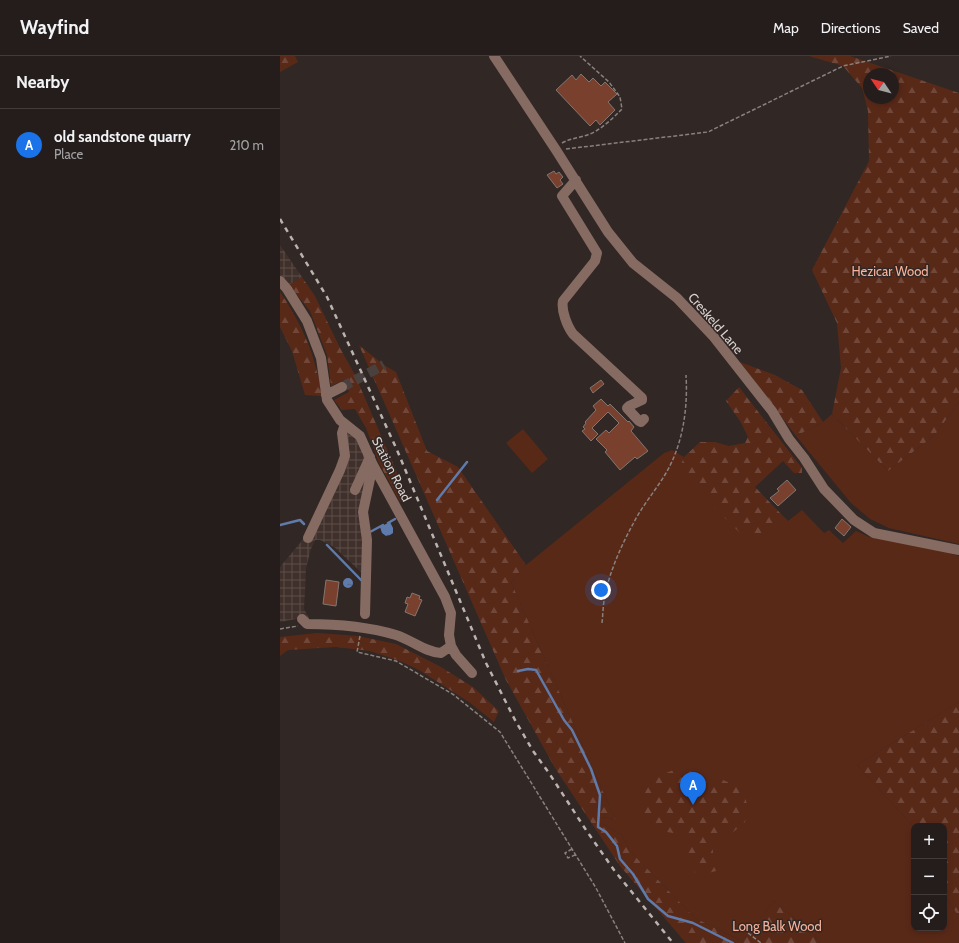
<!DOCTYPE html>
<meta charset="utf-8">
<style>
body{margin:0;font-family:Cabin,sans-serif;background:#2d2624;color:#f1f3f6}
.controls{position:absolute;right:12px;bottom:12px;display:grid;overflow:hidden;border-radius:8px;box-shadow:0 2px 6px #0003}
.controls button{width:36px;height:36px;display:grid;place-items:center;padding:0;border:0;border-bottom:1px solid #423b3a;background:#251d1b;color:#f1f3f6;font:20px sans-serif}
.compass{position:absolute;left:583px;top:12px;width:36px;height:36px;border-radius:50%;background:#251d1b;box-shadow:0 2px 6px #0003;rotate:305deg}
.you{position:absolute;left:321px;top:534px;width:14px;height:14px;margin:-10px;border:3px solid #fff;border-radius:50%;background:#1a73e8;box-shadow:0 0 0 6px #1a73e833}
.badge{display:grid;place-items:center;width:26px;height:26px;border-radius:50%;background:#1a73e8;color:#fff;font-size:13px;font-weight:700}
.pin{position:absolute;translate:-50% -33px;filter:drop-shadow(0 1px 2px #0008)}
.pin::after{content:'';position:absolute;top:21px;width:14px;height:12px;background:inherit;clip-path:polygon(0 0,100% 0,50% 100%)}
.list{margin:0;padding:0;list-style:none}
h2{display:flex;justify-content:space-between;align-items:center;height:52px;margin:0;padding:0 16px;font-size:17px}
h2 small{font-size:13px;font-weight:400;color:#a3a2a3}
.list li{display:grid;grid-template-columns:26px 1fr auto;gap:12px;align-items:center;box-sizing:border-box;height:72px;padding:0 16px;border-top:1px solid #423b3a}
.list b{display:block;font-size:15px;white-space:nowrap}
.list p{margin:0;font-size:13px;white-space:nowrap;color:#a3a2a3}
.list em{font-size:13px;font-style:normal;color:#a3a2a3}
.icon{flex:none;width:22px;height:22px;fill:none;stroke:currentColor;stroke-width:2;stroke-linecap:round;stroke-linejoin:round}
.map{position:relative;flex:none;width:679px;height:887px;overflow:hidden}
header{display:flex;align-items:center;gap:24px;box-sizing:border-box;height:56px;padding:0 20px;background:#251d1b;border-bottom:1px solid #423b3a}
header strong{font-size:19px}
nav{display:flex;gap:22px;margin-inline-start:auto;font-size:14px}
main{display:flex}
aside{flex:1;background:#251d1b}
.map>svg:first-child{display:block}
</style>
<header>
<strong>Wayfind</strong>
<nav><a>Map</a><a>Directions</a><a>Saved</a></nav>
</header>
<main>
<aside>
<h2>Nearby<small></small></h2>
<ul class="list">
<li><span class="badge">A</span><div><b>old sandstone quarry</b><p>Place</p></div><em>210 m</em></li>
</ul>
</aside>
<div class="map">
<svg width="679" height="887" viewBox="0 0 679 887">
<defs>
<pattern id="industrial-grid" width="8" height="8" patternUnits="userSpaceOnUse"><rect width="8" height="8" fill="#40302b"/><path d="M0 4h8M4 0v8" fill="none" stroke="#5b4d49"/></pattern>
<pattern id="forest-firs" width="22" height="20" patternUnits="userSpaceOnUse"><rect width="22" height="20" fill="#592918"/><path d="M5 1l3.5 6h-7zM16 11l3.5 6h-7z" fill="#704739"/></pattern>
<pattern id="water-ripples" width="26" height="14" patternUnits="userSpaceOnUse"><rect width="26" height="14" fill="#5f7bac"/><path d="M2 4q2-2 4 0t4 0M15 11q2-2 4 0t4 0" fill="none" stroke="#546686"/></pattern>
</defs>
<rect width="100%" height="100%" fill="#312724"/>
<path fill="url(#industrial-grid)" d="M 0,189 L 22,221 L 9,229 L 0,219 Z
M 60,367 L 79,384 L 90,408 L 78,459 L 82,476 L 83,518 L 54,491 L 40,484 L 35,484 L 31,493 L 26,512 L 25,535 L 24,553 L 30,564 L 16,563 L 0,566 L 0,511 L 25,481 L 60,401 Z"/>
<path fill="#592918" d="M 679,346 L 679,488 L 609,472 L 590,463 L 571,447 L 516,380 L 543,366 L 552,358 L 608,415 L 654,380 Z
M 243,373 L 268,403 L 252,417 L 226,387 Z
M 392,394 L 404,401 L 401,408 L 508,465 L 522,454 L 544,477 L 549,474 L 563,487 L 576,475 L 589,481 L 649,491 L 679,500 L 679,646 L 577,709 L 634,771 L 634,872 L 664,872 L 664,838 L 677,858 L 679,859 L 679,887 L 540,887 L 534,879 L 494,845 L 462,885 L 415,862 L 349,794 L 342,779 L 321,767 L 321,761 L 335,763 L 231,526 L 246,509 L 384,397 Z"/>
<path fill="url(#forest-firs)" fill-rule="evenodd" d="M 0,0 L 15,0 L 18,6 L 0,16 Z
M 529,0 L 570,0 L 679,37 L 679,346 L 654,380 L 608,415 L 552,358 L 561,312 L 557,267 L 532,214 L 589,105 L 588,55 L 582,32 L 563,10 ZM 589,18 L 613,18 L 613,42 L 589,42 Z
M 22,221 L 35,240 L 60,292 L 75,319 L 128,442 L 120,446 L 99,407 L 86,372 L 75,353 L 62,354 L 54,344 L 69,336 L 64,324 L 51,330 L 47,299 L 30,255 L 9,229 Z
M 0,236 C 15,257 30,287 36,312 C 39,321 40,331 42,340 L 25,339 L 12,295 L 0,271 Z
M 79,289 L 104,309 L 116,316 L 147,395 L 178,411 L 246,509 L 231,526 L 335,763 L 322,761 L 321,767 L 342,779 L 349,794 L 415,862 L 462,885 L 494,845 L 534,879 L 540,887 L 406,887 L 340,810 L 275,712 L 226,624 Z
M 460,306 L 495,319 L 522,334 L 543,366 L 516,380 Z
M 459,331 L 522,412 L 522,417 L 514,417 L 503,405 L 475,431 L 508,465 L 491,477 L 462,479 L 428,445 L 401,408 L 404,401 L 420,386 L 435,386 L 449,390 L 465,387 L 468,381 L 460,365 L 446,345 Z
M 37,577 L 78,580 L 116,588 L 161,611 L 193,631 L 219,655 L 214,666 L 189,646 L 139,614 L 120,605 L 90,595 L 56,591 L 8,594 L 0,600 L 0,581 Z
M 679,646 L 679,859 L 677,858 L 664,838 L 664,770 L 634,771 L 577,709 Z
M 398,713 C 418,718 463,721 467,748 C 468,753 466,761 465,766 L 451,778 L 431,783 L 436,815 L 416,820 L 403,779 L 372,773 L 357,757 C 366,732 370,720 398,713 Z"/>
<path fill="url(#water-ripples)" d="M 110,466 L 113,472 L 113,477 L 110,479 L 106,480 L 102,477 L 100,471 Z
M63 527a5 5 0 1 1 10 0a5 5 0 1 1-10 0Z"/>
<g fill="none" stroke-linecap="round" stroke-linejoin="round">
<path stroke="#5f7bac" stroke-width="2.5" d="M 157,444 L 187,406
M 108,467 L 115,463
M 0,469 L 20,464 L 24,468
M 90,476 L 103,469
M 47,489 L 82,525
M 238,615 L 248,613 L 256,614 L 284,664 L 292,674 L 311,713 L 320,739 L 318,771 L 326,776 L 337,790 L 340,803 L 353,818 L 368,843 L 388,860 L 413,867 L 453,887"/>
</g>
<path fill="#79412d" stroke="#827672" d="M 301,18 L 309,26 L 313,22 L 321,30 L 325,26 L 337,38 L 328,46 L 335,54 L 320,69 L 316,64 L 310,70 L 276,34 L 292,19 L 296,24 Z
M 274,115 L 276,118 L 279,116 L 283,121 L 280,124 L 283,128 L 277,132 L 267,119 Z
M 321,324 L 324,328 L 313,337 L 310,332 Z
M 321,343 L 328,350 L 330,348 L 348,366 L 349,365 L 354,371 L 351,375 L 368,395 L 357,403 L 355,401 L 340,414 L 325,396 L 327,394 L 316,383 L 326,374 L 329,377 L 339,367 L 328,356 L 312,372 L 318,378 L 311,385 L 302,375 L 305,373 L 303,371 L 306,367 L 305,366 L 316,354 L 313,350 Z
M 507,424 L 516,434 L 498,450 L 490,442 L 499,435 L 497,433 Z
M 562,463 L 571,471 L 564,480 L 555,472 Z
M 46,524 L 59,526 L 56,550 L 43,548 Z
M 132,537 L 140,540 L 139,543 L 142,544 L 135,560 L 125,556 L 128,548 L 125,547 L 127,541 L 130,542 Z"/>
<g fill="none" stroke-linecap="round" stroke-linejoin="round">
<path stroke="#4a413e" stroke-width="10" stroke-dasharray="10 5" stroke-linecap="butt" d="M 62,331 L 104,309"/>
<path stroke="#89817e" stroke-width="1.5" stroke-dasharray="4 2" stroke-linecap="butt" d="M 282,87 C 291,82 300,82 310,78 C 322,73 333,62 342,53 L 340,41 L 329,26 L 300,0
M 286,93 L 428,76 L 563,10 L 611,0
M 322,567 C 323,558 323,548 325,539 C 330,515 341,490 353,468 C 362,450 376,434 386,417 C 403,388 408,352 406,319
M 0,573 L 18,570
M 80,580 L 77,596 L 116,605 L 174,639 L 220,676 L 316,832 L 345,887
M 292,793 L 285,797 L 288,802 L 295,799
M 468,877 L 481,887"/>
<path stroke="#866b62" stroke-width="10" d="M 214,0 L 276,94 L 328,176 L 353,207 L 397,242 L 433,280 L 492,355 L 509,383 L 524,402 L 544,433 L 574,464 L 594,477 L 679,494
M 296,124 L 282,140 L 317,197 L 315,205 L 283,245 C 281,254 287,270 293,278 L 362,342 L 362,344 L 349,350 L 347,352 L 359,365 L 361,366 L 364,363
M 0,225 L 7,233 L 27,265 L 41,302 L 47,344 L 60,364 L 80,380 L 93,409 L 165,541 L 171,557 L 169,579 L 171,590 L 176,599 L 192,617
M 46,339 L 62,331
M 75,434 L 90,401
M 28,482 L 60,414 L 65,400 L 62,377 L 65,368
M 85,558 L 87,484 L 83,456 L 93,409
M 22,563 L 27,568 C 58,568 86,570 116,579 C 132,584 144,596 161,597 L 171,590"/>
<path stroke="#bab3b0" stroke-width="2.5" stroke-dasharray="5 5" stroke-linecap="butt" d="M 0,163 L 47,241 L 74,300 L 117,394 L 206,607 L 235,664 L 253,695 L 269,717 L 306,774 L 334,814 L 393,887"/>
</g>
<g text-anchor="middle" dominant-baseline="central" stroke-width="3" stroke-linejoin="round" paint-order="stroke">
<g font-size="13" fill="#fab39a" stroke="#312724">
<text x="610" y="215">Hezicar Wood</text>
<text x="497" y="870">Long Balk Wood</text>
</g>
<g font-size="13" fill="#d9d3d0" stroke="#312724">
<text transform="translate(436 267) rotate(49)">Creskeld Lane</text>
<text transform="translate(112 413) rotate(63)">Station Road</text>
</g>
</g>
</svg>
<div class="controls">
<button>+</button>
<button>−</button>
<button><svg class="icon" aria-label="locate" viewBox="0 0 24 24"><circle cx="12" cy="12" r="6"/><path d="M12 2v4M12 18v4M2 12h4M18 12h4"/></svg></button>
</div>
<svg class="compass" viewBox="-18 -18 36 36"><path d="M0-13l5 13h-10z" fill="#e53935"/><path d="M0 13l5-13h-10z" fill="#a3a2a3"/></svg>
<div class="you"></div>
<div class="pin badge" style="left:413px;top:749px">A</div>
</div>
</main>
